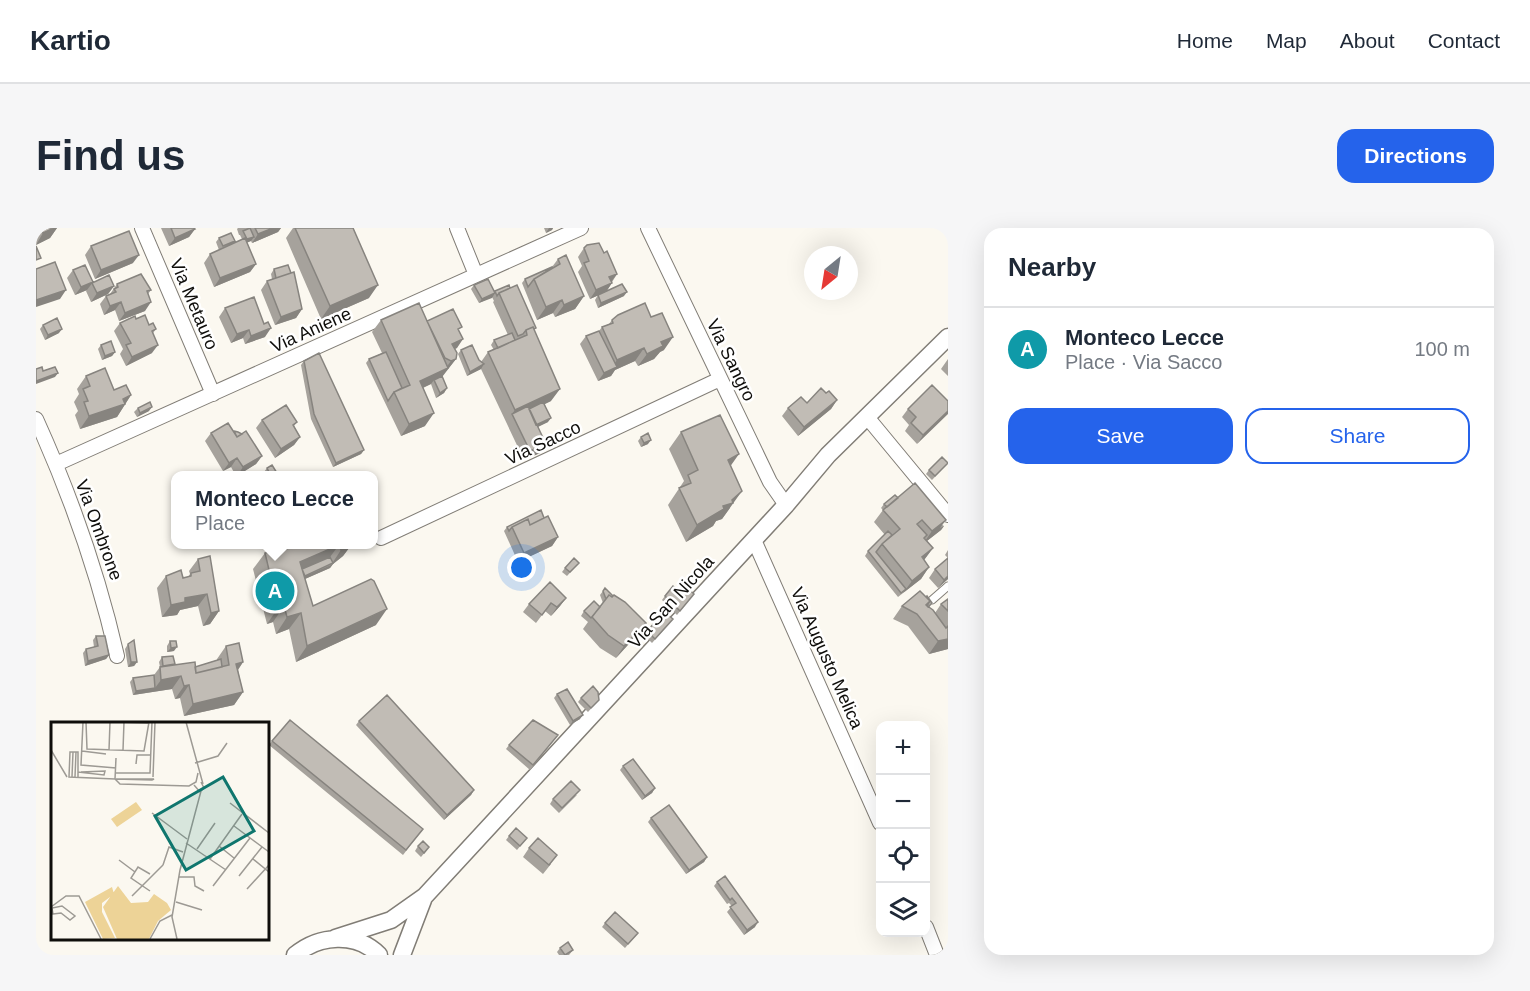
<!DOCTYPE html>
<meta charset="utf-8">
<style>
body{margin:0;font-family:Helvetica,sans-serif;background:#f6f6f7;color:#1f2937}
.controls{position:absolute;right:18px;bottom:18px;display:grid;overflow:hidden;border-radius:12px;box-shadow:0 6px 24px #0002}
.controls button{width:54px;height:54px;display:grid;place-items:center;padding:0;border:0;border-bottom:2px solid #e0e1e3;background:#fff;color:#1f2937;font:30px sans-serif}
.compass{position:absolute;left:768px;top:18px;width:54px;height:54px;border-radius:50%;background:#fff;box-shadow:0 6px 24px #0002;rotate:210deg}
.you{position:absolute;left:486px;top:340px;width:21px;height:21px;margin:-15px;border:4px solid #fff;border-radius:50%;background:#1a73e8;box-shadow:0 0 0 9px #1a73e833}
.badge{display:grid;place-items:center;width:39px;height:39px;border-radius:50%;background:#2563eb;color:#fff;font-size:20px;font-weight:700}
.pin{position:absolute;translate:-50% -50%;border:3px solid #fff;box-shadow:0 2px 6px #0006}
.popup{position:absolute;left:135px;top:243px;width:207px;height:78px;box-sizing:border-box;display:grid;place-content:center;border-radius:12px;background:#fff;filter:drop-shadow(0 2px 4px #0005);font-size:20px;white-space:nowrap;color:#747a83}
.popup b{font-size:22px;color:#1f2937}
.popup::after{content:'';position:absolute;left:50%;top:100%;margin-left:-12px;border:12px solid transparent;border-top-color:#fff}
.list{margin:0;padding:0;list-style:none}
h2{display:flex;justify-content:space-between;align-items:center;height:78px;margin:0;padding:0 24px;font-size:26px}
h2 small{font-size:20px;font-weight:400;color:#747a83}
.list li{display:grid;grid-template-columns:39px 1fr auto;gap:18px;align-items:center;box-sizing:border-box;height:84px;padding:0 24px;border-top:2px solid #e0e1e3}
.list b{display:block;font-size:22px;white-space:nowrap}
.list p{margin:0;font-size:20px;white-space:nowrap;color:#747a83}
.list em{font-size:20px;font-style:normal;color:#747a83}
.actions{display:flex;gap:12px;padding:18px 24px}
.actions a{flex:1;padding:14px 0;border:2px solid #2563eb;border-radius:18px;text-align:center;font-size:21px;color:#2563eb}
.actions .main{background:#2563eb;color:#fff}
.icon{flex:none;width:33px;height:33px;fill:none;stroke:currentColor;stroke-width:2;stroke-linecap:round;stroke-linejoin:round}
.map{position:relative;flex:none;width:912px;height:727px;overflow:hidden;border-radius:18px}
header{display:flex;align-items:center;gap:36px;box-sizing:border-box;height:84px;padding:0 30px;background:#fff;border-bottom:2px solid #e0e1e3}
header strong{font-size:28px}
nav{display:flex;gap:33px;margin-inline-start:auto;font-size:21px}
.intro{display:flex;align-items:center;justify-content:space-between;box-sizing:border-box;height:144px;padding:0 36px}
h1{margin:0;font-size:42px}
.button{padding:15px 27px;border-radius:18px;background:#2563eb;color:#fff;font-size:21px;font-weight:700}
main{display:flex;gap:36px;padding:0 36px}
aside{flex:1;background:#fff;border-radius:18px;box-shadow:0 6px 24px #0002}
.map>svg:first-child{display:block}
</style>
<header>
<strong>Kartio</strong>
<nav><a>Home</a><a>Map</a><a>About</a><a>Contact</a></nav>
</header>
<div class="intro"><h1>Find us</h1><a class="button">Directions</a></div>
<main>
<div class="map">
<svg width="912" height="727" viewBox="0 0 912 727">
<rect width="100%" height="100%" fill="#fbf8f0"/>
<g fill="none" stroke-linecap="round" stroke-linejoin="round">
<defs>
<path id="service" d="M 896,372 L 912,358"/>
<path id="minor" d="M 106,0 L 177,166
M 421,0 L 440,47
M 612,0 L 734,254 L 750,277
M 831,189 L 912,287
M 0,191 C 35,268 62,345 81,428
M 20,236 L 545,0
M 345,310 L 684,151
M 718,312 L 844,595
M 890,699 L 901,727"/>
<path id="tertiary" d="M 299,710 L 355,692 L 389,668 L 750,277 L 792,227 L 912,109
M 259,727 C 283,707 320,704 343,727
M 366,727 L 387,672"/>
</defs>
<use href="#service" stroke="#817d76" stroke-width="9"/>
<use href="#minor" stroke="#817d76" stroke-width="16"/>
<use href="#tertiary" stroke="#817d76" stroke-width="19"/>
<use href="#service" stroke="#fff" stroke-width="7"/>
<use href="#minor" stroke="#fff" stroke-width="14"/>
<use href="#tertiary" stroke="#fff" stroke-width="16"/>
</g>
<path fill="#a6a29c" d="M 0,0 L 21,0 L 14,10 L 0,17 Z
M 125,0 L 158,0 L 159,1 L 153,9 L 133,18 Z
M 202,0 L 245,0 L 242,4 L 216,15 L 215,13 L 211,14 L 220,36 L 214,44 L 178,59 L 168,35 L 174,26 L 183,22 L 180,14 L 183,10 L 197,16 L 206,11 L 204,7 L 203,7 L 201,1 Z
M 257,0 L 317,0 L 333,70 L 285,91 L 250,10 Z
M 508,0 L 517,0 L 516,2 L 510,5 Z
M 55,18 L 97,35 L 59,51 L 49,27 Z
M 548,20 L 568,25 L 581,46 L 570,64 L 588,68 L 562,80 L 559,72 L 562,67 L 567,65 L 554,71 L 542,44 L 546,38 L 542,29 Z
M 522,31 L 548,68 L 539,81 L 519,89 L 517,85 L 501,92 L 486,55 L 489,51 L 516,39 Z
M 238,41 L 266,81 L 260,90 L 239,97 L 225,62 L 231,53 L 236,51 L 235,46 Z
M 37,42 L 57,54 L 51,62 L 39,67 L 31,50 Z
M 56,55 L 78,58 L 72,66 L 55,74 L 50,63 Z
M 81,56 L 115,62 L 112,66 L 109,83 L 83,93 L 79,82 L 68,87 L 64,76 L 70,68 L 74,66 Z
M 438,57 L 458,64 L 473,57 L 498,103 L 515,173 L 509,176 L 512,194 L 502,199 L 504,225 L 488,232 L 445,141 L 431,148 L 422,126 L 425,122 L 445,134 L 452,124 L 458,122 L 455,117 L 458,112 L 472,107 L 457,74 L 458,73 L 456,69 L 443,75 L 435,61 Z
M 189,80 L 229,109 L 209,116 L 207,110 L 195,115 L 183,89 Z
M 615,89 L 628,122 L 624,124 L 618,131 L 602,138 L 599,133 L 579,142 L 575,148 L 562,153 L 544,116 L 550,108 L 563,103 L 566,99 L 573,96 L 576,92 Z
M 100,91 L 120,101 L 117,105 L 116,125 L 90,138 L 84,126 L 87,121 L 78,103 L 84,95 Z
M 345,92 L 391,93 L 423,104 L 421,120 L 419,121 L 420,131 L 406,148 L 411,160 L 408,165 L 400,170 L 395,156 L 387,160 L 389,198 L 365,208 L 330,135 L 333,131 L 346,125 L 336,104 Z
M 7,97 L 23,105 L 9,112 L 4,101 Z
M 65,117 L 79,124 L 76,128 L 66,132 L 62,121 Z
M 912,131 L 912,148 L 905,141 Z
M 268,133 L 328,222 L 325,226 L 297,239 L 275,191 L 265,137 Z
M 50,148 L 78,162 L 95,167 L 81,189 L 44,201 L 39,187 L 42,183 L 38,174 L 43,166 L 41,161 Z
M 790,165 L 801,172 L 795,181 L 762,208 L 746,188 L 752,180 L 771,175 Z
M 912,173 L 881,216 L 869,203 L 873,197 L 866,189 L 872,181 Z
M 102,180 L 113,183 L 101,189 L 98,184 Z
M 226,192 L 261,194 L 258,198 L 264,209 L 258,217 L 239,230 L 220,200 Z
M 198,203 L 226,228 L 220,236 L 200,248 L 195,239 L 187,243 L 169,213 L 175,205 Z
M 645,204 L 695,238 L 694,280 L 686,291 L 680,293 L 677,298 L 650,314 L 632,277 L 648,253 L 633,221 Z
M 605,209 L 612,216 L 605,219 L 602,213 Z
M 912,235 L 896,252 L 890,246 L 893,242 Z
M 231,240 L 241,245 L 240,248 L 230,248 L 228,244 Z
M 862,270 L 908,298 L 905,302 L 891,313 L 897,320 L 888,332 L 893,339 L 885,351 L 862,369 L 829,328 L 832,323 L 849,307 L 838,294 L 847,282 L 845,280 L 848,276 Z
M 508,290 L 522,309 L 516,318 L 482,334 L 468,303 L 471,299 Z
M 256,316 L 316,316 L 307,328 L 297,336 L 294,340 L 269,351 L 277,378 L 340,397 L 260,434 L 253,401 L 240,406 L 237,394 L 231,396 L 217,341 L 229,325 L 254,320 Z
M 912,322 L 912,351 L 902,360 L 893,350 L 899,341 L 912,330 L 909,327 Z
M 162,331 L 183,383 L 174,396 L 167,398 L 162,378 L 144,382 L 141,387 L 126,389 L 121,360 L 130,348 L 147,348 L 148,350 L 152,349 L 154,346 L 153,343 Z
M 543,335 L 531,348 L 526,344 L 529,340 Z
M 567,363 L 601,407 L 580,430 L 564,420 L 547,401 L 552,394 L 545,388 L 548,383 L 564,379 L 567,375 L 564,367 Z
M 629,368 L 655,370 L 641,387 L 626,372 Z
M 530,370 L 524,378 L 515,388 L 509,383 L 500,395 L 487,384 L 493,376 Z
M 912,371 L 912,421 L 893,426 L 872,398 L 857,391 L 866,378 L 896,375 L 893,380 L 899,385 L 905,376 Z
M 634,395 L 616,415 L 608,407 L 611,403 L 623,396 Z
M 60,408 L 73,427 L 70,431 L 49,438 L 47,425 L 50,421 L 58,419 L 57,412 Z
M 134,413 L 138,423 L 131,424 L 131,418 Z
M 92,416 L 101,434 L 98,438 L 92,439 L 89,421 Z
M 190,418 L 207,434 L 202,442 L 207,464 L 198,477 L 148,488 L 144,470 L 139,471 L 136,461 L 97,467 L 94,454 L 97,450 L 118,447 L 124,439 L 123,434 L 126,429 L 138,437 L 159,439 L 181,432 L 181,431 Z
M 521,466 L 544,491 L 534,497 L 518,470 Z
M 545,470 L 563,472 L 552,484 L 542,474 Z
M 323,493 L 438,562 L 435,567 L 408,592 L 320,497 Z
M 522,507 L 494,542 L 470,521 L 473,517 Z
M 236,513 L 387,601 L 367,627 L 233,517 Z
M 587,538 L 619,560 L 616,565 L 606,572 L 584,542 Z
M 541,567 L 523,585 L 514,576 L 517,571 Z
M 615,590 L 671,629 L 668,634 L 650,646 L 612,594 Z
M 473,608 L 491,610 L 481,622 L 470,612 Z
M 382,618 L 390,623 L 385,629 L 379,623 Z
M 493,620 L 515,636 L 507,646 L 487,629 Z
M 689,648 L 719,699 L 708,707 L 691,684 L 696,678 L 693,675 L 691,676 L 678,658 L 681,654 Z
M 569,695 L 602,705 L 589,720 L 566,699 Z
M 524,720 L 537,722 L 533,727 L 523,727 L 521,724 Z"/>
<path fill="#87847f" d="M 18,0 L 21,0 L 14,10 L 0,17 L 7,5 Z
M 237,0 L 245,0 L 242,4 L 216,15 L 222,6 Z
M 513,0 L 517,0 L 516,2 L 510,5 Z
M 159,1 L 153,9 L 133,18 L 139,10 Z
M 218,9 L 215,13 L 208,16 L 211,11 Z
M 103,27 L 97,35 L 59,51 L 65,42 Z
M 220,36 L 214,44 L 178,59 L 184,50 Z
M 581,46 L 575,54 L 573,49 Z
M 57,54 L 51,62 L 39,67 L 45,59 Z
M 576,55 L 570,64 L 554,71 L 560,62 Z
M 342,57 L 333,70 L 285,91 L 294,78 Z
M 78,58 L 72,66 L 55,74 L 61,65 Z
M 30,62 L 24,71 L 0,79 L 0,72 Z
M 591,64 L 588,68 L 562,80 L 565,75 Z
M 459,65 L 456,70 L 443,75 L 446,71 Z
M 548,68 L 539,81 L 519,89 L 528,77 Z
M 526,72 L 517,85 L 501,92 L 510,79 Z
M 85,74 L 79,82 L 68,87 L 74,78 Z
M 115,74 L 109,83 L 83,93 L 89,85 Z
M 266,81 L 260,90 L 239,97 L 245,89 Z
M 235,100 L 229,109 L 209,116 L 215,108 Z
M 26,101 L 23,105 L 9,112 L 12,107 Z
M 213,102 L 207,110 L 195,115 L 201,106 Z
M 637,109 L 628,122 L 624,124 L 618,131 L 602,138 L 611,126 L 625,114 Z
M 427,111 L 421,120 L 410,124 L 416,116 Z
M 122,117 L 116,125 L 90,138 L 96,129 Z
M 608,120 L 599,133 L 579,142 L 575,148 L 562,153 L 568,145 L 574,142 L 581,132 Z
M 79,124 L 76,128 L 66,132 L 69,128 Z
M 420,131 L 403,153 L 398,152 L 395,156 L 375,165 L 384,153 L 409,141 L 415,133 Z
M 448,136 L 445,141 L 431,148 L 434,144 Z
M 22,145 L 19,149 L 0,156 L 0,153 Z
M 411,160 L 408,165 L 400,170 L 404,165 Z
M 524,161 L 515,173 L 490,185 L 476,186 L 470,194 L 479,182 Z
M 95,167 L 81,189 L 44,201 L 53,188 Z
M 801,172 L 795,181 L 762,208 L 768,199 Z
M 116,179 L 113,183 L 101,189 L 104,185 Z
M 912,183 L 912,186 L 881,216 L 887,207 Z
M 398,185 L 389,198 L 365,208 L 373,196 Z
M 515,190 L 512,194 L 493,203 L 496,199 Z
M 264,209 L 258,217 L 239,230 L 245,221 Z
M 615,212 L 612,216 L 605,219 L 608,215 Z
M 510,216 L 504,225 L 488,232 L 494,223 Z
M 328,222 L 325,226 L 297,239 L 300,235 Z
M 703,226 L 691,243 L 692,232 Z
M 226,228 L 220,236 L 201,248 L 207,239 Z
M 201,230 L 195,239 L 187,243 L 193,235 Z
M 706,263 L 686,291 L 680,293 L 677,298 L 650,314 L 661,297 Z
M 910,292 L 904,300 L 908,298 L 905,302 L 887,316 L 896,303 Z
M 522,309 L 516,318 L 482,334 L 488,325 Z
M 313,316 L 316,316 L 307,328 L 297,336 L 294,340 L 262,354 L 265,350 L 295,337 L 305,322 Z
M 303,317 L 291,333 L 256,346 L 264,334 Z
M 897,320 L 888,332 L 886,329 Z
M 893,339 L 885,351 L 867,365 L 876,353 Z
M 912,348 L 912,351 L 902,360 L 908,352 Z
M 171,366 L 162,378 L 144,382 L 141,387 L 126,389 L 135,377 L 149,370 Z
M 530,370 L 524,378 L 515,388 L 521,379 Z
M 248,378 L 237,394 L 231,396 L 242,380 Z
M 351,381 L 340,397 L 260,434 L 271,418 Z
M 183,383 L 174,396 L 167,398 L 175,385 Z
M 265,385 L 253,401 L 240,406 L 251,389 Z
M 610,395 L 601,407 L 580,430 L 588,418 Z
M 912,411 L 912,421 L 893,426 L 902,413 Z
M 141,419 L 138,423 L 131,424 L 135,420 Z
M 73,427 L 70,431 L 49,438 L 52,433 Z
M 95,434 L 101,434 L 98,438 L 92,439 Z
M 207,434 L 199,446 L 200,436 Z
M 145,448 L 136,461 L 97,467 L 100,463 L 119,460 L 125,452 Z
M 153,457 L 144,470 L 139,471 L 148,458 Z
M 207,464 L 198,477 L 148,488 L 157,476 Z
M 547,487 L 544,491 L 534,497 L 537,493 Z
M 619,560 L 616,565 L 606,572 L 609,568 Z
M 438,562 L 435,567 L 408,592 L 411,587 Z
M 671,629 L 668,634 L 650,646 L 653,642 Z
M 722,694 L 719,699 L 708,707 L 711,702 Z"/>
<path fill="#c1bcb5" stroke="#87847f" stroke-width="1.5" d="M 5,0 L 18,0 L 7,5 Z
M 135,0 L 158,0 L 159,1 L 139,10 Z
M 214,0 L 218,9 L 211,11 L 207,3 Z
M 219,0 L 237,0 L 222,6 Z
M 259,0 L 317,0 L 342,57 L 294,78 Z
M 93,3 L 103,27 L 65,42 L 55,18 Z
M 195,5 L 199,13 L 187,18 L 183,10 Z
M 209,10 L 220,36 L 184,50 L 174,26 Z
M 563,15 L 568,25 L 571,23 L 581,46 L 573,49 L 576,55 L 560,62 L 548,35 L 553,33 L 548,20 L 551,17 Z
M 0,18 L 5,30 L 0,32 Z
M 530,27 L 548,68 L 528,77 L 526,72 L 510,79 L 498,51 L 524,36 L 522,31 Z
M 19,34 L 30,62 L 0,72 L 0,41 Z
M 49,37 L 57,54 L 45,59 L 37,42 Z
M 252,37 L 255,45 L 240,50 L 238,41 Z
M 516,39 L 516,40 L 498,51 L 492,59 L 489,51 Z
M 258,44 L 266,81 L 245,89 L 231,53 Z
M 105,46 L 115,62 L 111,63 L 115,74 L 89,85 L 85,74 L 74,78 L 70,68 L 80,64 L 78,61 L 82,59 L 81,56 Z
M 73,47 L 78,58 L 61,65 L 56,55 Z
M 452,51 L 459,65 L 446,71 L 438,57 Z
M 586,56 L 591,64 L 565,75 L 562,67 Z
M 473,57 L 474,60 L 463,65 L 461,68 L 459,63 Z
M 481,57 L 500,100 L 498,101 L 497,99 L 490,102 L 487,106 L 482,108 L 463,65 Z
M 218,69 L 228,96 L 232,94 L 235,100 L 215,108 L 213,102 L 201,106 L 189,80 Z
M 383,75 L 412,140 L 384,153 L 398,185 L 373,196 L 358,164 L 374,157 L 345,92 Z
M 609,75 L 615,89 L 626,85 L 637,109 L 625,114 L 627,118 L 611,126 L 608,120 L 581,132 L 566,99 L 577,95 L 576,92 L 582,87 Z
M 417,81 L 426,99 L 422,101 L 427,111 L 416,116 L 421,125 L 420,131 L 415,133 L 409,130 L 391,93 Z
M 109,87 L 113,97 L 117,95 L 120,101 L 116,103 L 122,117 L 96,129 L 90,117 L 95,115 L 84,95 L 99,88 L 100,91 Z
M 21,90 L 26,101 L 12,107 L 7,97 Z
M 497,99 L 524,161 L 479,182 L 452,124 L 491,107 L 490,102 Z
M 563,103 L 581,139 L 568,145 L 550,108 Z
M 476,105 L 479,112 L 462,120 L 458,112 Z
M 75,113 L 79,124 L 69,128 L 65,117 Z
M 436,117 L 443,132 L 448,136 L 434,144 L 425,122 Z
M 350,124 L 366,160 L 358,164 L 352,173 L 333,131 Z
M 283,125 L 328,222 L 300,235 L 278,186 L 268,133 Z
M 6,139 L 7,143 L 19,139 L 22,145 L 0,153 L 0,141 Z
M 69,140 L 78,162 L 90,157 L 95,167 L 87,171 L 89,176 L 53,188 L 48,174 L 52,173 L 47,161 L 54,158 L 50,148 Z
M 406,148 L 411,160 L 404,165 L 398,152 Z
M 896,157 L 912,173 L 912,183 L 887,207 L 875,195 L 880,189 L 872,181 Z
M 785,160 L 790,165 L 793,163 L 801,172 L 768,199 L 752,180 L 765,169 L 771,175 Z
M 114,174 L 116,179 L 104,185 L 102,180 Z
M 507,174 L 515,190 L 500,197 L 493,181 Z
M 250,177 L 261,194 L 257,197 L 264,209 L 245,221 L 226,192 Z
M 492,178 L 510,216 L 494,223 L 476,186 Z
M 684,187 L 703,226 L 692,232 L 706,263 L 696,272 L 697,275 L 687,278 L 688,281 L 661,297 L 643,260 L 655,255 L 652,247 L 662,242 L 645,204 Z
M 192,195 L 201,209 L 210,203 L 226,228 L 207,239 L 201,230 L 193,235 L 175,205 Z
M 198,203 L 202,204 L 206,206 L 201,209 Z
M 612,205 L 615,212 L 608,215 L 605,209 Z
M 906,229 L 912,235 L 899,248 L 893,242 Z
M 236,237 L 241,245 L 237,248 L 235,248 L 231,240 Z
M 879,255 L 910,292 L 896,303 L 886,292 L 881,296 L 891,307 L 888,310 L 897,320 L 886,329 L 893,339 L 876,353 L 846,316 L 864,301 L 847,282 Z
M 859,267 L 862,270 L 851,279 L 848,276 Z
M 505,282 L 508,290 L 494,297 L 492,291 L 476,299 L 473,303 L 471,299 Z
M 512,288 L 522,309 L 488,325 L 476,299 L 492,291 L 494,297 Z
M 852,303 L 856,307 L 846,316 L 840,324 L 870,361 L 865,365 L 832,323 Z
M 259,316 L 313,316 L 305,322 L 303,317 L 264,334 L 277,378 L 335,351 L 338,353 L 351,381 L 271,418 L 265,385 L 251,389 L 248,378 L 242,380 L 229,325 L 259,319 Z
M 174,328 L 183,383 L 175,385 L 171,366 L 149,370 L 149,374 L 135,377 L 130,348 L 145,342 L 147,350 L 155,348 L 155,345 L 164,343 L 162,331 Z
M 294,329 L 297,335 L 269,348 L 266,341 Z
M 538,330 L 543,335 L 534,344 L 529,340 Z
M 912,330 L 912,348 L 908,352 L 899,341 Z
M 514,354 L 530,370 L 521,379 L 515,375 L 506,387 L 493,376 Z
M 637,358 L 644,363 L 649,358 L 658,366 L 644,383 L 629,368 Z
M 569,360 L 577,368 L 576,369 L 573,367 L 570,371 L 567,363 Z
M 884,363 L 894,373 L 890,377 L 897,382 L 910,400 L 912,398 L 912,411 L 902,413 L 881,386 L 866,378 Z
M 573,367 L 576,369 L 578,367 L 589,374 L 610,395 L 588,418 L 572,407 L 556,389 Z
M 891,368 L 896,375 L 892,379 L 891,378 L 894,373 L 890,369 Z
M 912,371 L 912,383 L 905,376 Z
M 558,373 L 564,379 L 555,390 L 548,383 Z
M 631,386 L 637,391 L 619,411 L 611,403 L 620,393 L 623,396 Z
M 60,408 L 69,408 L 73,427 L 52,433 L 50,421 L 62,418 Z
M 98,412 L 101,434 L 95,434 L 92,416 Z
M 134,413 L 140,413 L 141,419 L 135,420 Z
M 203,415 L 207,434 L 200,436 L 207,464 L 157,476 L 153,457 L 148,458 L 145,448 L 125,452 L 124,439 L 159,434 L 160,445 L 193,437 L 190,418 Z
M 137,428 L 139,436 L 127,438 L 126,429 Z
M 185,431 L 186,439 L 160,445 L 159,439 Z
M 118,447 L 119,460 L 100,463 L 97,450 Z
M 557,458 L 562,464 L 563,472 L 555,480 L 545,470 Z
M 531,461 L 547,487 L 537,493 L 521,466 Z
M 351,467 L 438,562 L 411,587 L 323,493 Z
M 254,492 L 387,601 L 370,622 L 236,513 Z
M 497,492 L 522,507 L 497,537 L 473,517 Z
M 597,531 L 619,560 L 609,568 L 587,538 Z
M 535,553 L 544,562 L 526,580 L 517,571 Z
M 633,577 L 671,629 L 653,642 L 615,590 Z
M 480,600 L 491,610 L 484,618 L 473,608 Z
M 502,610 L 521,627 L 513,637 L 493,620 Z
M 387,613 L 393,619 L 388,625 L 382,618 Z
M 689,648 L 722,694 L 711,702 L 694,679 L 700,675 L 696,670 L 694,672 L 681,654 Z
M 579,684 L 602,705 L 592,716 L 569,695 Z
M 532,714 L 537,722 L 529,727 L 524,720 Z"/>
<g text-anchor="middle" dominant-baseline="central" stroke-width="5" stroke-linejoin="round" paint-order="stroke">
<g font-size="18" fill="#0f0e0b" stroke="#fff">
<text transform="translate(158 76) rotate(67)">Via Metauro</text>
<text transform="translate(275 102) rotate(-24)">Via Aniene</text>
<text transform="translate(695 132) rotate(64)">Via Sangro</text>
<text transform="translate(507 215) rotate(-25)">Via Sacco</text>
<text transform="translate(63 302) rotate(70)">Via Ombrone</text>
<text transform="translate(635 374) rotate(-48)">Via San Nicola</text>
<text transform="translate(791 430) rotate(66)">Via Augusto Melica</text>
</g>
</g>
<g transform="translate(15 494)">
<rect width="218" height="218" fill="#fbf8f0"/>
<path d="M 67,164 L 80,181 L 97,180 L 103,172 L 116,181 L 120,188 L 107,199 L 98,217 L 66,217 L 52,185 ZM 61,165 L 63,172 L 51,181 L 51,190 L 64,216 L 52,217 L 34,180 Z" fill="#edd397"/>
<path d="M 85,80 L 91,88 L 66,105 L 60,97 Z" fill="#edd397"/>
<path fill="none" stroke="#9d9a94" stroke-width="1.5" d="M 32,0 L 30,43 L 65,46M 35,0 L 36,27 L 93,29 L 98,0M 67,0 L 97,1M 135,0 L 152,62M 0,28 L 16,55M 58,28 L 59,0M 72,28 L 73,0M 31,29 L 55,32M 144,41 L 167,34 L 176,21M 85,42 L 86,33 L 100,33M 27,50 L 27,30 L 19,30 L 18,55 L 64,57 L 101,58 L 103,57 L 65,57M 65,51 L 99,51 L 101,0M 21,55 L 22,30M 24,55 L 25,30M 27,55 L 27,50 L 53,53 L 54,49 L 30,50M 102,55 L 104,0M 64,57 L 69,62 L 138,64 L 145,60 L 147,51M 64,57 L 65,36M 143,63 L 149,70 L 153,66 L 150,60M 179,81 L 218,111M 101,91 L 136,117M 183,104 L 218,130M 135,121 L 175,148M 168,124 L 183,136M 146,127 L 164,101M 159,137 L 191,92M 202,137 L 218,150M 68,138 L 84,150M 112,143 L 118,125 L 132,130M 99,152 L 87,145 L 80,156 L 99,169M 188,154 L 211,125M 128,155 L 143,155 L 144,164 L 153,169M 162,164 L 199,116M 196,167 L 218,143M 81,174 L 112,143M 125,180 L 151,188M 0,185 L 15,174 L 28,174 L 50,217M 0,192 L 2,192 L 10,191 L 19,198 L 24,194 L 11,184 L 1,186 L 2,192M 99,217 L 109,199 L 121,193M 126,217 L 121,195 L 129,148 L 150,69"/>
<path fill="#0f766e" fill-opacity="0.15" stroke="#0f766e" stroke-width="3" d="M 172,55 L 203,109 L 135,148 L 104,94 Z"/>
<rect width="218" height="218" fill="none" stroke="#0f0e0b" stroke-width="3"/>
</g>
</svg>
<div class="controls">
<button>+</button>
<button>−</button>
<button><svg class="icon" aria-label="locate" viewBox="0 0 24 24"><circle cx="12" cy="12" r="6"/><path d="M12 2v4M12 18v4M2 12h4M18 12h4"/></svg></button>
<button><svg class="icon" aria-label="layers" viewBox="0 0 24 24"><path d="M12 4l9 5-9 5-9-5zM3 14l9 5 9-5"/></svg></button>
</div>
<svg class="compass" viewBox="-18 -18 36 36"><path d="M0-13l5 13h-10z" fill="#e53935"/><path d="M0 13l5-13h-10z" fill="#747a83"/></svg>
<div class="you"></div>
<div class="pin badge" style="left:239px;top:363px;background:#0f9aa8">A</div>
<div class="popup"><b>Monteco Lecce</b>Place</div>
</div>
<aside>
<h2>Nearby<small></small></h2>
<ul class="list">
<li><span class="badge" style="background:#0f9aa8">A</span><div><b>Monteco Lecce</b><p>Place · Via Sacco</p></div><em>100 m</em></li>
</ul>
<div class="actions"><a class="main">Save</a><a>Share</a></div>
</aside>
</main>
